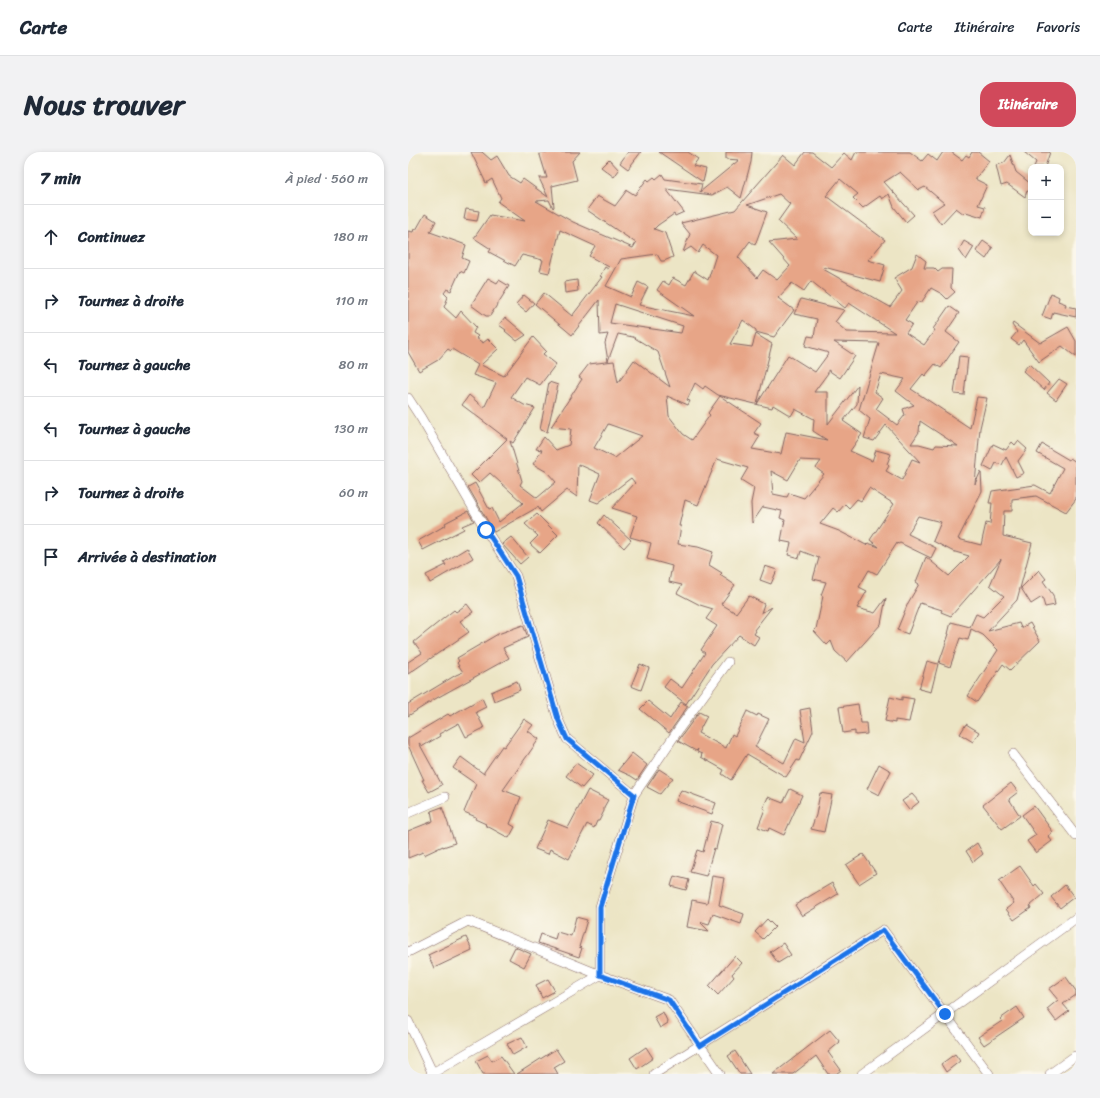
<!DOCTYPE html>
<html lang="fr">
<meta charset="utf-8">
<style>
body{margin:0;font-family:Sriracha,sans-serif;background:#f2f2f3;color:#1f2937}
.controls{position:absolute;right:12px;top:12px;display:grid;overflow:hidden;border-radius:8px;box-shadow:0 2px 6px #0003}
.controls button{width:36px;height:36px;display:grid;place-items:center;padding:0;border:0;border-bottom:1px solid #e0e1e3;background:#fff;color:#1f2937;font:20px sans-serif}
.stop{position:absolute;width:12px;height:12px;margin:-9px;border:3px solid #1a73e8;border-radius:50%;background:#fff}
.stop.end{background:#1a73e8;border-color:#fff;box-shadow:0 1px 4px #0008}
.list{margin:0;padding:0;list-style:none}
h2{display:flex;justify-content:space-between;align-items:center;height:52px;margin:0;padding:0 16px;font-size:17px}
h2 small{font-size:13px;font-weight:400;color:#747a83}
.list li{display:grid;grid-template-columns:26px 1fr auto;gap:12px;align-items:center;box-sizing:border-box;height:64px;padding:0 16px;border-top:1px solid #e0e1e3}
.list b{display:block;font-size:15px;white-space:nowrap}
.list em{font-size:13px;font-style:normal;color:#747a83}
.icon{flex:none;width:22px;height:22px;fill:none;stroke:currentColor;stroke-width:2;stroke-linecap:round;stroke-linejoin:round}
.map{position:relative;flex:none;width:668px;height:922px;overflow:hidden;border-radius:16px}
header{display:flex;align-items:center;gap:24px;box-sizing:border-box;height:56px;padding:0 20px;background:#fff;border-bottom:1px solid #e0e1e3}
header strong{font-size:19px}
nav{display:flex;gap:22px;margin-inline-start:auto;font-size:14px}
.intro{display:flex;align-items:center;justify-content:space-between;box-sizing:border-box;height:96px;padding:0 24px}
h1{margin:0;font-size:28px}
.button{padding:10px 18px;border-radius:16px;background:#d1495b;color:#fff;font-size:14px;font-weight:700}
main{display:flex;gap:24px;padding:0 24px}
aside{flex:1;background:#fff;border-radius:16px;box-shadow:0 2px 6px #0003}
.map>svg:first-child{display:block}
</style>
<header>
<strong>Carte</strong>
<nav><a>Carte</a><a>Itinéraire</a><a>Favoris</a></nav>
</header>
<div class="intro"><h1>Nous trouver</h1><a class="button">Itinéraire</a></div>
<main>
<aside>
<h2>7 min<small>À pied · 560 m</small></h2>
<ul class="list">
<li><svg class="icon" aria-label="ahead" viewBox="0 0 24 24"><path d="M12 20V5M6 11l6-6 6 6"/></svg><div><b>Continuez</b></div><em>180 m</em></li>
<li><svg class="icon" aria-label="right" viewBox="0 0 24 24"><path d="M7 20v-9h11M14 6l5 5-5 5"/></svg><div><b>Tournez à droite</b></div><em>110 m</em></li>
<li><svg class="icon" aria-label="left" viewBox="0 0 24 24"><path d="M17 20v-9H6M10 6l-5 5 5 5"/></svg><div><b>Tournez à gauche</b></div><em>80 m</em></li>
<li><svg class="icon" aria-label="left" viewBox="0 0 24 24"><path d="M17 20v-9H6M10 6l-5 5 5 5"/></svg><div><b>Tournez à gauche</b></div><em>130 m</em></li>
<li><svg class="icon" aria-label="right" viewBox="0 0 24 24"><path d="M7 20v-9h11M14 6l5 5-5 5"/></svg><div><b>Tournez à droite</b></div><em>60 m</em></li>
<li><svg class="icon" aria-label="arrive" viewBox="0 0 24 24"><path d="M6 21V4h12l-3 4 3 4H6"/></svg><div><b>Arrivée à destination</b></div></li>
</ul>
</aside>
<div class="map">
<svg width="668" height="922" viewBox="0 0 668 922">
<rect width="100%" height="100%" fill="#fbf7ec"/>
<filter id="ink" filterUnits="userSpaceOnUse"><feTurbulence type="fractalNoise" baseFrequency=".025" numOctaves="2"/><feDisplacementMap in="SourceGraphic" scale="8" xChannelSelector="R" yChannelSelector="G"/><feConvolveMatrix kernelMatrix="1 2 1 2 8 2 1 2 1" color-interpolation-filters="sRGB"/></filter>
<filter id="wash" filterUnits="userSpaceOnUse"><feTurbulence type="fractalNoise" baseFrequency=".012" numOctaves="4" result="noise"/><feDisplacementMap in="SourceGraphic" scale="16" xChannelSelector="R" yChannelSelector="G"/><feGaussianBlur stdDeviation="0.9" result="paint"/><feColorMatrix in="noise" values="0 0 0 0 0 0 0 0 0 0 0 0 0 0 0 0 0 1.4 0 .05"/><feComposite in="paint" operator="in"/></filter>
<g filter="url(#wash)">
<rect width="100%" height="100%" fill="#ece5c5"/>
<g id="blocks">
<path fill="#e7a587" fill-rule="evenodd" d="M 63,0 L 74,0 L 83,8 L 89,4 L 101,24 L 112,31 L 115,27 L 140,45 L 131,26 L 139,26 L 131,0 L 172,0 L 164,9 L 169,28 L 144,34 L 146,55 L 145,56 L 141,48 L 128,49 L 165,70 L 225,96 L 228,91 L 179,58 L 189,44 L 207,54 L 219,38 L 227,43 L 239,27 L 241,29 L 246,25 L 248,27 L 254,22 L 257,27 L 294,32 L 292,40 L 331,8 L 318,7 L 318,0 L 344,0 L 343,10 L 333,46 L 319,35 L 304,43 L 258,37 L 276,60 L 267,64 L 266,62 L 250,73 L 246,77 L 257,81 L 265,105 L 256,109 L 253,109 L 249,102 L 213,107 L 198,134 L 223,145 L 230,130 L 240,135 L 231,153 L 286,164 L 249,138 L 255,129 L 261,133 L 265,126 L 278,133 L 286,119 L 300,128 L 308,103 L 295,93 L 290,101 L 283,95 L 275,100 L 282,82 L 273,71 L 327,58 L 375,3 L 387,13 L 397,0 L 404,0 L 423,15 L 436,1 L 444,8 L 448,0 L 502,0 L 514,9 L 520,2 L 529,9 L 535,0 L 543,0 L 554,8 L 558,3 L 561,5 L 564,0 L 570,0 L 581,9 L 567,27 L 579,33 L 570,53 L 577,55 L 574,65 L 558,60 L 556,62 L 548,56 L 533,72 L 524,59 L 536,51 L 517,35 L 511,38 L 492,20 L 476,30 L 506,63 L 498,70 L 486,55 L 481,42 L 474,47 L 472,44 L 455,56 L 445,46 L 450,42 L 432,27 L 418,44 L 477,88 L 460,108 L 477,113 L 472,130 L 416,115 L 415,117 L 482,155 L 494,139 L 486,126 L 504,115 L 509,102 L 518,109 L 516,116 L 526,116 L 530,120 L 534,117 L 544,117 L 543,136 L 547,140 L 539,147 L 534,142 L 523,136 L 513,151 L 510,149 L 497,168 L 504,172 L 498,181 L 516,193 L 527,178 L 525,177 L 541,154 L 551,161 L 538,180 L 551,190 L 533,216 L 527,212 L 517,224 L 515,222 L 503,237 L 562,276 L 569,245 L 579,246 L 572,276 L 567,332 L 573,319 L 574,339 L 550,387 L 573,393 L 578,371 L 582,372 L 584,351 L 581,351 L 584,339 L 627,333 L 642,341 L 655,316 L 629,301 L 634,292 L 661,308 L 662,306 L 668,310 L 668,347 L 658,360 L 628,344 L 604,347 L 604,359 L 596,359 L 595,384 L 624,391 L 609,448 L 580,479 L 611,471 L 613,476 L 622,471 L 632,489 L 602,518 L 595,512 L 569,550 L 560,544 L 590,498 L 575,483 L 563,477 L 560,488 L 552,486 L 542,515 L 531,511 L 541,482 L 540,482 L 543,470 L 562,475 L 568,462 L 575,465 L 596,444 L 582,433 L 593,407 L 543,464 L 533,460 L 534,458 L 512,451 L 500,482 L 489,478 L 500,451 L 511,432 L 508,430 L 518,405 L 541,424 L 561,404 L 544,399 L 525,389 L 533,370 L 510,364 L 500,382 L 528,396 L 523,406 L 492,391 L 490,392 L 489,391 L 469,422 L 461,418 L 451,435 L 459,439 L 449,456 L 467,461 L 478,446 L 473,472 L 439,510 L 427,499 L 423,489 L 419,493 L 406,479 L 408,477 L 415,444 L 413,443 L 418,430 L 405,427 L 411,406 L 393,399 L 391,406 L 380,403 L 383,391 L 373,389 L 377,368 L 372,366 L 374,359 L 355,355 L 344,371 L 343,351 L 346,336 L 333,328 L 340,316 L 309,307 L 290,353 L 277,348 L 271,374 L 273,374 L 270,392 L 290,395 L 305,400 L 301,413 L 314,421 L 312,423 L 327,433 L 313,452 L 328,461 L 341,444 L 356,452 L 353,461 L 364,455 L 346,478 L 348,479 L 346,482 L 351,485 L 346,493 L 331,483 L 304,512 L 278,552 L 256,535 L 262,527 L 274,536 L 297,501 L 293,498 L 309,474 L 298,467 L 305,457 L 292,453 L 269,441 L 274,433 L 261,430 L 264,414 L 239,407 L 243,391 L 222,385 L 229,364 L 204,356 L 227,331 L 223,326 L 190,351 L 182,348 L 192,322 L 170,312 L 169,345 L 159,338 L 133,360 L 130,355 L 86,380 L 60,335 L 67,331 L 81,357 L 84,356 L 91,370 L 115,351 L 82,321 L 71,331 L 63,323 L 99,287 L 54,253 L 61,243 L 76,256 L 88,231 L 65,223 L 70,213 L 44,197 L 43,199 L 40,197 L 30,208 L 11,219 L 0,200 L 0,79 L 5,80 L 6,77 L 8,78 L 17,62 L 28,69 L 22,80 L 58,93 L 54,106 L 61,109 L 56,121 L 52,119 L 43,139 L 39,137 L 36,141 L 40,145 L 36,155 L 48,166 L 53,159 L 68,175 L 65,181 L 70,184 L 68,186 L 75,191 L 80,187 L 90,197 L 73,213 L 96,224 L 125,185 L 138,199 L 135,202 L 148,212 L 132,233 L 117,225 L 103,245 L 116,253 L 127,256 L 105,291 L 102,289 L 114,329 L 112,333 L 129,346 L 148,330 L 139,320 L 125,312 L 134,298 L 128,297 L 136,285 L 148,298 L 161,293 L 163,277 L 143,275 L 174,227 L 171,225 L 181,212 L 206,209 L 210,231 L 226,208 L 262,235 L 250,200 L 225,185 L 210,182 L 200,209 L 197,191 L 200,182 L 192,183 L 191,148 L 164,183 L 127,152 L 136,141 L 164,164 L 194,125 L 192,124 L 197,115 L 200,117 L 201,115 L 181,104 L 187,94 L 152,78 L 141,121 L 132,119 L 135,108 L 114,103 L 107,114 L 81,100 L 83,97 L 66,86 L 82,63 L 117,69 L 90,50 L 93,46 L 84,27 L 78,31 ZM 371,42 L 382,52 L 370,69 L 389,87 L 361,90 L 382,114 L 369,128 L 355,118 L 349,126 L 330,105 L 342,89 L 347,93 L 359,60 L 339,53 ZM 403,129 L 437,156 L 441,151 L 487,181 L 439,180 L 427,170 L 436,158 L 393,147 L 386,162 L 409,167 L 406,185 L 400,184 L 397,194 L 421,201 L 407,220 L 380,203 L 349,252 L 364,192 L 348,182 L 344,195 L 322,192 L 335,168 L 348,178 L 348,180 L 366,185 L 386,158 L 370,146 L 384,131 L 396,139 ZM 207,152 L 275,174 L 273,181 L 202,171 ZM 426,190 L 471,191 L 451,258 L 462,267 L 456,286 L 466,289 L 478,273 L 512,310 L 504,307 L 494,328 L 478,319 L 481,314 L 479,312 L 483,302 L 468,298 L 464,309 L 442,299 L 454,282 L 435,269 L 449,252 L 450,233 L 420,272 L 420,240 L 406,240 L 420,221 L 420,218 L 432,226 L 447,204 ZM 473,222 L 497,227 L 488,239 L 506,253 L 495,257 L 497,263 L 489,273 L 468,257 L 475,246 L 467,240 ZM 287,231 L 295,237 L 297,234 L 310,243 L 364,256 L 365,253 L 383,264 L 387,257 L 406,267 L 405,279 L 419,288 L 378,280 L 373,302 L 344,297 L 352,284 L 346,281 L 353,271 L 312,244 L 300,261 L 302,263 L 284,288 L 275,282 L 261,264 L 259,244 L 280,253 L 282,249 L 279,248 ZM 512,269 L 538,286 L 550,294 L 528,293 L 526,296 L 511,292 L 503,292 L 511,280 ZM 200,272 L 234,284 L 207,306 L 186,296 L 199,274 ZM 392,308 L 413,309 L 408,316 L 416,322 L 396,346 L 381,341 L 379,345 L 365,342 L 363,319 L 380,328 ZM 461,336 L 486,352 L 462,388 L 471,395 L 460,391 L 458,393 L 431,379 L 412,372 L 425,356 L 430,360 L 437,352 L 441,356 L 449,347 L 453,349 Z
M 220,0 L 233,0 L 220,17 L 212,11 Z
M 251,0 L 280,0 L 290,7 L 285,14 L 298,17 L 295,30 Z
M 616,0 L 642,0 L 637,15 L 626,15 L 628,10 Z
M 602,3 L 608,20 L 623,32 L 623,40 L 619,39 L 617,45 L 599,32 L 593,34 L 588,13 L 596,11 Z
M 201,7 L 211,18 L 206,25 L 193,15 Z
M 58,57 L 71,59 L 69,69 L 56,67 Z
M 556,89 L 566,95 L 558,108 L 551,98 Z
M 575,89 L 585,96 L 578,107 L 568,99 Z
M 80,126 L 89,131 L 91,128 L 101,134 L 82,164 L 78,164 L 63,153 Z
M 169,128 L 170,139 L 157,141 L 156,130 Z
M 643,141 L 651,145 L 650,149 L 658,152 L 657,154 L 668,156 L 668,165 L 645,160 L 643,167 L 634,164 Z
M 116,143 L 126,151 L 118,160 L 108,152 Z
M 97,165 L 118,183 L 109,189 L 97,179 L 98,178 L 91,173 Z
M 605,171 L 632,191 L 660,175 L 668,189 L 668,205 L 654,194 L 631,210 L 615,188 L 611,193 L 603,187 L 609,180 L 604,173 Z
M 551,204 L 560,205 L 556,243 L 546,242 Z
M 621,212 L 641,231 L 636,238 L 615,219 Z
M 651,227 L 659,232 L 648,248 L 639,241 Z
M 141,230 L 150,233 L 139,280 L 132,278 Z
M 610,289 L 619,297 L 610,309 L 616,321 L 608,325 L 598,305 L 594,313 L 588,311 L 584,319 L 575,314 L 585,292 L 598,298 L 604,290 L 607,293 Z
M 60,359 L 66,369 L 54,374 L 56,377 L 15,398 L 10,389 L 38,373 L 37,371 Z
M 129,362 L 150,383 L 132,401 L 122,392 L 130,384 L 117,372 Z
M 196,363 L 223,388 L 216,396 L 190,371 Z
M 103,385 L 120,405 L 112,412 L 94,392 Z
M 59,396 L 65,406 L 22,431 L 18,423 L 38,413 L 36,410 Z
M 357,414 L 369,418 L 363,432 L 352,428 Z
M 631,418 L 638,427 L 635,429 L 645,443 L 647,453 L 637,455 L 634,445 L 623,452 L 613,436 Z
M 59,452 L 65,460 L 52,469 L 61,480 L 0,522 L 0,510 L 14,501 L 6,490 L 46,458 L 48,460 Z
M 115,473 L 120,485 L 95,496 L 101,506 L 27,547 L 0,564 L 0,552 L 48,523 L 55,520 L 49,511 L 51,509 L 49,506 L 90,482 Z
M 519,509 L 530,512 L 523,540 L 511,537 Z
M 232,512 L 241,516 L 233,538 L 223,534 Z
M 109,529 L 112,538 L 86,549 L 83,540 Z
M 482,545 L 494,548 L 494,545 L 506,547 L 501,570 L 487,568 L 487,571 L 477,569 Z
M 74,546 L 78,555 L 68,560 L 76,576 L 58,585 L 51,571 L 31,582 L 32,584 L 15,594 L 11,591 L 34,633 L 21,640 L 14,628 L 16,628 L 0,593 L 0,586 L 40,562 L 42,564 Z
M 240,549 L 262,567 L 273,550 L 280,554 L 261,581 L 232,557 Z
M 450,552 L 453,571 L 458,571 L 459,582 L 447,583 L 447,579 L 435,581 L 431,555 Z
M 402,556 L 405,579 L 391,609 L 389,608 L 378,625 L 339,602 L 323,628 L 314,622 L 316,618 L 293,605 L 294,602 L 289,600 L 290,597 L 288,599 L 270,589 L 291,560 L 299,564 L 290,581 L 318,596 L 324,582 L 327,584 L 339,559 L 349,564 L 350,562 L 361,567 L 347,595 L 376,611 L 388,586 L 397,590 L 392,558 Z
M 116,567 L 125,573 L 120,579 L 131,587 L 95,638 L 113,645 L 102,672 L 107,675 L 101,686 L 77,673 L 78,672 L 67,667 L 68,665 L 56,660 L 68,632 L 45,616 L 53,605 L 76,622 L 76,620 L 94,594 L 96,595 Z
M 558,572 L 571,580 L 565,590 L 552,582 Z
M 224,601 L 239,613 L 229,628 L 223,624 L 210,618 Z
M 168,611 L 185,623 L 174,636 L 158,624 Z
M 471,612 L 483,619 L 471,643 L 459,637 Z
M 251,617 L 265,626 L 252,642 L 239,635 Z
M 603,631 L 610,640 L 601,647 L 612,664 L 594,677 L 575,653 Z
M 382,637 L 394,643 L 376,683 L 361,676 L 360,679 L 350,675 L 357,657 L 355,656 L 360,645 L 375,651 Z
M 180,638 L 200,648 L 196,655 L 196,659 L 191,669 L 189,669 L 186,676 L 179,672 L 161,707 L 142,697 L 140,702 L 127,697 L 140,668 L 160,676 Z
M 273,638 L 308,651 L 304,662 L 268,649 Z
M 412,641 L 424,643 L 416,680 L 403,677 L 408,663 Z
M 504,642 L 511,650 L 501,658 L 494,649 Z
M 626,654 L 645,680 L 640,684 L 644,689 L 628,701 L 619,689 L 628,683 L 614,663 Z
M 34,655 L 47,691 L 35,695 L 35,694 L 16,703 L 15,700 L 0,706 L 0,679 L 25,669 L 23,659 Z
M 303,669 L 314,672 L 308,697 L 306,696 L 298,724 L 282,720 L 289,698 L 295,700 Z
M 569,691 L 575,702 L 565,710 L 558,699 Z
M 455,702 L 468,721 L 451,732 L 438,713 Z
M 612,714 L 626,734 L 628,732 L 636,742 L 622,754 L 623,756 L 606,768 L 598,757 L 606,751 L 591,729 Z
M 266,724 L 281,728 L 278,738 L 263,734 Z
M 304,724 L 316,726 L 311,753 L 336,762 L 333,772 L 305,762 L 301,772 L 294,770 L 293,771 L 301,779 L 279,775 L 284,748 L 299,751 Z
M 424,731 L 430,742 L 394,764 L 387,753 Z
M 657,733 L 666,745 L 652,756 L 643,745 Z
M 168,765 L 179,768 L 171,795 L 174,796 L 171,805 L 130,791 L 133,782 L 147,787 L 149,780 L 163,784 Z
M 359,767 L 367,775 L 355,787 L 347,780 Z
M 58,785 L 64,798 L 26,816 L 20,803 Z
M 375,791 L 383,803 L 370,811 L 362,800 Z
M 107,795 L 123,802 L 116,815 L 101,807 Z
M 327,804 L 334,811 L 324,822 L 326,825 L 310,843 L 301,834 Z
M 658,825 L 668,839 L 668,843 L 655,852 L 661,859 L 648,869 L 639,857 L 650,848 L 641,837 Z
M 140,827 L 147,839 L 134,846 L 128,833 Z
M 609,855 L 616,866 L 576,893 L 570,885 L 594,869 L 592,867 Z
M 255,860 L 260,871 L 252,876 L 246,865 Z
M 422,878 L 432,890 L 420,900 L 433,918 L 428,922 L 420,922 L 408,904 L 385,922 L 365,922 Z
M 114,885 L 119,895 L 105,903 L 99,892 Z
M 238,895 L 245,906 L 229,917 L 222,906 Z
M 148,897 L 156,909 L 146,915 L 150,922 L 109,922 Z
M 327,899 L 342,922 L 332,922 L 320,904 Z
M 547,902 L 552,909 L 538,920 L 533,912 Z
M 80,903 L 84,909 L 93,904 L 106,922 L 75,922 L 68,909 Z"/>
</g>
</g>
<g filter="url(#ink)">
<use href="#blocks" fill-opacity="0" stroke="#836461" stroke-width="1"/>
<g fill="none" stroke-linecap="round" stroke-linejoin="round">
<defs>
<path id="minor" d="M 0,246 L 13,266 L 78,378 L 108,424 L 150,567 L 159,587 L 226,643
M 605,602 L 668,684
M 0,661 L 37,645
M 0,800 L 60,769 L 192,823 L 192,755 L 226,643 L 273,574 L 320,510
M 0,869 L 25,922
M 23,922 L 192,823 L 261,848 L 312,922
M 246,922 L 475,778 L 581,922
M 454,922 L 668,766
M 642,922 L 667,904"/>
</defs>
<use href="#minor" stroke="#836461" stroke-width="10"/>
<use href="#minor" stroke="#fff" stroke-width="9"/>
</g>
</g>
<g fill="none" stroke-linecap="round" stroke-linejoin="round" filter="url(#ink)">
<path stroke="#1a73e8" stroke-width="5" d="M 78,378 L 108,424 L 150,567 L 159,587 L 226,643 L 192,755 L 192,823 L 261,848 L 292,894 L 475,778 L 537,862"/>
</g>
</svg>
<div class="controls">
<button>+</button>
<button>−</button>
</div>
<div class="stop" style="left:78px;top:378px"></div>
<div class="stop end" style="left:537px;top:862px"></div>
</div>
</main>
